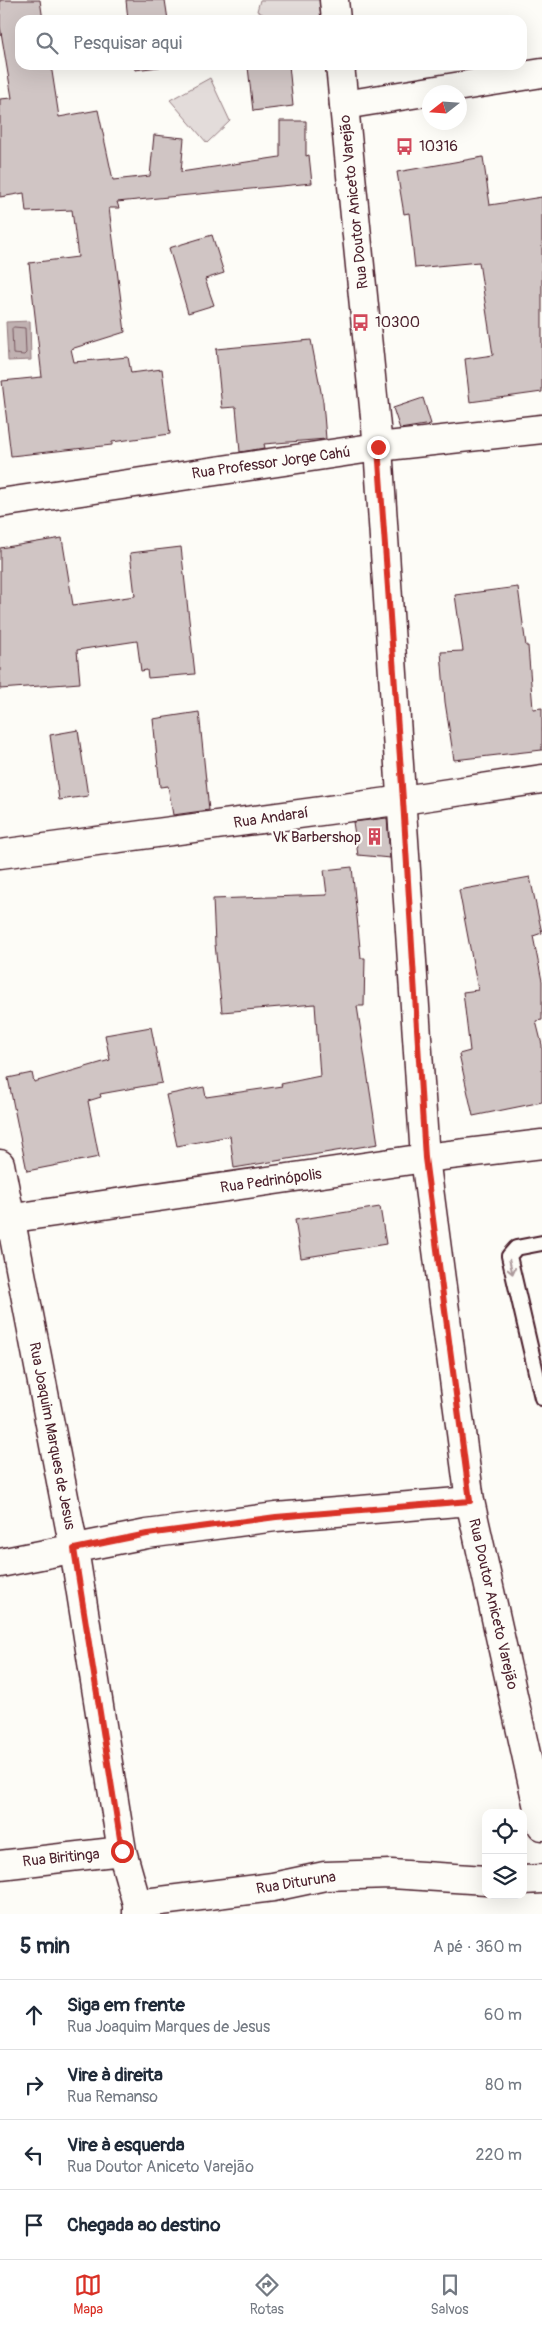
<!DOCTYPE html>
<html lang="pt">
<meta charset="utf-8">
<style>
body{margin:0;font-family:Pangolin,sans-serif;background:#f2f2f3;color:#1f2937}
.controls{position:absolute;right:15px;bottom:15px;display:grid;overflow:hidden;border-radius:10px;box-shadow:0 5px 20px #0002}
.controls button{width:45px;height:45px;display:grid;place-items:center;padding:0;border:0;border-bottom:1px solid #e0e1e3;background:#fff;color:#1f2937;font:25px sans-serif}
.compass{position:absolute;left:422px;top:85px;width:45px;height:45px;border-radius:50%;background:#fff;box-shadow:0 5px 20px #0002;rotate:253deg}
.stop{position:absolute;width:15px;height:15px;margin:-11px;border:4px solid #d93025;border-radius:50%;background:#fff}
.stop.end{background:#d93025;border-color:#fff;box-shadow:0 1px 5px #0008}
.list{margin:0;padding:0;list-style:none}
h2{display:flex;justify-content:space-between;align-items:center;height:65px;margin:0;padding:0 20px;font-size:21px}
h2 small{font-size:16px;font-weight:400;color:#747a83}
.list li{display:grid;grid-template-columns:32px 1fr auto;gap:15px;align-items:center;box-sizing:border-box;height:70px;padding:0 20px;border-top:1px solid #e0e1e3}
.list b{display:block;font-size:19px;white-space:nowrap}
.list p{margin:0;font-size:16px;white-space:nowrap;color:#747a83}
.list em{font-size:16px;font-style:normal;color:#747a83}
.icon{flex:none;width:28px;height:28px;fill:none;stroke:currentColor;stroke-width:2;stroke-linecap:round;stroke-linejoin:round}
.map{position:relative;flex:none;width:542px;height:1914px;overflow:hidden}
.search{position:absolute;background:#fff;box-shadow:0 5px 20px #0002;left:15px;right:15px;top:15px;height:55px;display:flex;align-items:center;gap:12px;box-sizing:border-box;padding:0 18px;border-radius:15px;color:#747a83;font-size:19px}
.sheet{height:345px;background:#fff}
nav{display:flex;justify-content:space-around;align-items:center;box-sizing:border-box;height:70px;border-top:1px solid #e0e1e3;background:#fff;font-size:14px;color:#747a83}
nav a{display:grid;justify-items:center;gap:2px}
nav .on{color:#d93025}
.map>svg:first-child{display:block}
</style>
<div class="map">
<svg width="542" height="1914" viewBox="0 0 542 1914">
<rect width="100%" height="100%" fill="#fdfcf7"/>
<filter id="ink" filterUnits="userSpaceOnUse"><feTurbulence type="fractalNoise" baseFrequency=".02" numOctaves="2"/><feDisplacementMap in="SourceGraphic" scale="10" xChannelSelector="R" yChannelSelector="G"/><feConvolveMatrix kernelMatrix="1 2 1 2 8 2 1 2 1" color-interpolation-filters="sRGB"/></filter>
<g filter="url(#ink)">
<path fill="#e3dcda" stroke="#967e82" d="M 260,0 L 341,0 L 326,20 L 274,20 L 257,11 Z
M 210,78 L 230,121 L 207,143 L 170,100 Z"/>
<path fill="#c0b1b1" stroke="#91777b" d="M 30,321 L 31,360 L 8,361 L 6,322 Z"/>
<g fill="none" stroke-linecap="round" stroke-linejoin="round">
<path stroke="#795961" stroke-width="1" d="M 14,327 L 25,328 L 26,353 L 24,355 L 13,354 L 12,329 Z"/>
</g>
<path fill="#d0c5c4" stroke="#4a1f2b" d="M 0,0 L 40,0 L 43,20 L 20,20 L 20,65 L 51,65 L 59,117 L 98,110 L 113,180 L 150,176 L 154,135 L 184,138 L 181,172 L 280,157 L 280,121 L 306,121 L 306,156 L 309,155 L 312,183 L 117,202 L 119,208 L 109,208 L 125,332 L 71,349 L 74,362 L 128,357 L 131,373 L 162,369 L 170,434 L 112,442 L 112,445 L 11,456 L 2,381 L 42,377 L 29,263 L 78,257 L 72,210 L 26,212 L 24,193 L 0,197 L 0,99 L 12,98 L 0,26 Z
M 126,0 L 165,0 L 168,20 L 128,20 Z
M 134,65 L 174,65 L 135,70 Z
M 268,65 L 289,65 L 293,106 L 253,111 L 248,67 Z
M 483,157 L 490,205 L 542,197 L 542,392 L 470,402 L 465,359 L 493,355 L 479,262 L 415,268 L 409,213 L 404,214 L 397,172 Z
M 212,235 L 224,273 L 205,279 L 214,305 L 188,313 L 169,248 Z
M 311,340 L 323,402 L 326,439 L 264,444 L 265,448 L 240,452 L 236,407 L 222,408 L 216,349 Z
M 423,398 L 431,424 L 400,429 L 393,408 Z
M 62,538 L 73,605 L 135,596 L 130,553 L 181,547 L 195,674 L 148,678 L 147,670 L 141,671 L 137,641 L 77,650 L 80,683 L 0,689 L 0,548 Z
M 518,587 L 526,646 L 528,646 L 533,709 L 542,708 L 542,750 L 454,760 L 445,702 L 441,652 L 463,651 L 455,595 Z
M 199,712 L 209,810 L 173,815 L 168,786 L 160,787 L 153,719 Z
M 78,730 L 88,796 L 59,800 L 50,735 Z
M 387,818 L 390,858 L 358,855 L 353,822 Z
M 352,867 L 361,958 L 365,958 L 364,1006 L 357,1006 L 378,1144 L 234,1168 L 230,1136 L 177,1146 L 166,1095 L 204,1087 L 206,1097 L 282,1086 L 281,1084 L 320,1076 L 315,1004 L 222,1012 L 215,944 L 213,899 L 327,895 L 324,870 Z
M 530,877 L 542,933 L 533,936 L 542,981 L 542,1020 L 536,1021 L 542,1045 L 542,1102 L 473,1116 L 459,1054 L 470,1051 L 463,992 L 478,990 L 459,890 Z
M 151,1027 L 162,1083 L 100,1094 L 101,1097 L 88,1101 L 99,1157 L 27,1171 L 8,1078 L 32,1073 L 34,1082 L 110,1060 L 105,1035 Z
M 380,1207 L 386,1244 L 301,1258 L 295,1220 Z"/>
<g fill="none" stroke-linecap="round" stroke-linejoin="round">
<defs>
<path id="service" d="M 542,1243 L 516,1248 L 509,1256 L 542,1398"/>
<path id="minor" d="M 344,105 L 542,73
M 0,503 L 378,447 L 542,429
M 0,854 L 403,800 L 542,779
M 425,1158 L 470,1501 L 542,1826
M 0,1164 L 74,1549 L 122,1851 L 137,1904 L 137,1914
M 0,1563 L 147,1534 L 276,1517 L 470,1501
M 0,1865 L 122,1851
M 523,1880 L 542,1879
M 137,1904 L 273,1887 L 325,1876 L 391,1874 L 486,1880"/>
<path id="tertiary" d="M 334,0 L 336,20
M 340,65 L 378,447 L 425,1158
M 0,1220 L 425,1158 L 542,1144"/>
</defs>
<use href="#service" stroke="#4a1f2b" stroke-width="18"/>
<use href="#minor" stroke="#4a1f2b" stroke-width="31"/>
<use href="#tertiary" stroke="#4a1f2b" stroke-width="31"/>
<use href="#service" stroke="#fdfcf7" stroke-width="14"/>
<use href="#minor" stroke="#fdfcf7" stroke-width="28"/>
<use href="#tertiary" stroke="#fdfcf7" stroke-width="28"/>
</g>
<defs><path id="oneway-shaft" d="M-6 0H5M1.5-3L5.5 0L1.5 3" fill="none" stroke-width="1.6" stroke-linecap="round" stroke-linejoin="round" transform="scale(1.25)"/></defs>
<use stroke="#ac999b" href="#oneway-shaft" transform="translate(511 1267) rotate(77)"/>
</g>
<g fill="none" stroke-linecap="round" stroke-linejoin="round" filter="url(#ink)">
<path stroke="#d93025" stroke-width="6" d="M 122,1851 L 74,1549 L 147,1534 L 276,1517 L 470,1501 L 425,1158 L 403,800 L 378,447"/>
</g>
<defs>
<symbol id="bus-bare" viewBox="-9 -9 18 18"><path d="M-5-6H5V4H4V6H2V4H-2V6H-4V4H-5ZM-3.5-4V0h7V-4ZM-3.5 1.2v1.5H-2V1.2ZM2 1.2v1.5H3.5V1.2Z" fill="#d1495b" stroke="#fdfcf7" stroke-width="2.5" paint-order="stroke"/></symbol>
<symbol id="building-bare" viewBox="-9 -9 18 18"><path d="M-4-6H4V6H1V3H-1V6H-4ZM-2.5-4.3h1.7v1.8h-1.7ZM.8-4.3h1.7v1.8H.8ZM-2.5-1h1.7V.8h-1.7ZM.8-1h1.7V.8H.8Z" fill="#d1495b" stroke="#fdfcf7" stroke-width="2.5" paint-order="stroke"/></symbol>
</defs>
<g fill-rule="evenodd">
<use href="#bus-bare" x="392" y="134" width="25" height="25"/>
<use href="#bus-bare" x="348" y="310" width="25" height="25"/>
<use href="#building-bare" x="362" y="824" width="25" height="25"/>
</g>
<g text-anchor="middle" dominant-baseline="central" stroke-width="4.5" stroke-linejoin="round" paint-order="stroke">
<g font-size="15" fill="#4a1f2b" stroke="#fdfcf7" text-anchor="start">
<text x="419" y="146">10316</text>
<text x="375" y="322">10300</text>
<text x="361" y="837" text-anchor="end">Vk Barbershop</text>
</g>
<g font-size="15" fill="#4a1f2b" stroke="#fdfcf7">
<text transform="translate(354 202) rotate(-96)">Rua Doutor Aniceto Varejão</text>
<text transform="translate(271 463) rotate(-8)">Rua Professor Jorge Cahú</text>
<text transform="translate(271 818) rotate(-8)">Rua Andaraí</text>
<text transform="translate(271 1181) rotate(-8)">Rua Pedrinópolis</text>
<text transform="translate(52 1436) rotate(79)">Rua Joaquim Marques de Jesus</text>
<text transform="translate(493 1604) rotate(77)">Rua Doutor Aniceto Varejão</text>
<text transform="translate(61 1858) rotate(-6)">Rua Biritinga</text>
<text transform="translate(296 1883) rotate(-9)">Rua Dituruna</text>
</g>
</g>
</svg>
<div class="controls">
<button><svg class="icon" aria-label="locate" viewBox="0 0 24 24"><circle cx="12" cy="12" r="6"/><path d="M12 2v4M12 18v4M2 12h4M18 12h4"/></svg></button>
<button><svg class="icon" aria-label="layers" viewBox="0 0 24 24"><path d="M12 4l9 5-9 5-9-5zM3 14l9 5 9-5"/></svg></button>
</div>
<svg class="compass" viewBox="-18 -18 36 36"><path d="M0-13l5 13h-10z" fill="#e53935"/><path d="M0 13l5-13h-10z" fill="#747a83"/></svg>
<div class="stop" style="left:122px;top:1851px"></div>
<div class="stop end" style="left:378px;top:447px"></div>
<div class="search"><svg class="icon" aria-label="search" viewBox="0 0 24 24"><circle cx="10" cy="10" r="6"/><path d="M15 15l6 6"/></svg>Pesquisar aqui</div>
</div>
<section class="sheet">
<h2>5 min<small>A pé · 360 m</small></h2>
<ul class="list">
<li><svg class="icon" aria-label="ahead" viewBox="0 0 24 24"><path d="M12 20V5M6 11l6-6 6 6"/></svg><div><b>Siga em frente</b><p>Rua Joaquim Marques de Jesus</p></div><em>60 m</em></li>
<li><svg class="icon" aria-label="right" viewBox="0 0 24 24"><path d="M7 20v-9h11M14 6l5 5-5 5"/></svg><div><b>Vire à direita</b><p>Rua Remanso</p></div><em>80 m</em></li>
<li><svg class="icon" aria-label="left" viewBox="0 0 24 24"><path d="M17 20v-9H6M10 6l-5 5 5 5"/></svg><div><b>Vire à esquerda</b><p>Rua Doutor Aniceto Varejão</p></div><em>220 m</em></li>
<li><svg class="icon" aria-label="arrive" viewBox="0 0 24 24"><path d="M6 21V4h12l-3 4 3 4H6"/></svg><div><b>Chegada ao destino</b></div></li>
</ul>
</section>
<nav>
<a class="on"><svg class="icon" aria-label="map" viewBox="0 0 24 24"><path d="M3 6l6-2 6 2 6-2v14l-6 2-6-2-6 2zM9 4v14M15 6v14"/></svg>Mapa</a>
<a><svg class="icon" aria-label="directions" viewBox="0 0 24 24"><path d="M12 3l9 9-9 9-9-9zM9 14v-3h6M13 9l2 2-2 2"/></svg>Rotas</a>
<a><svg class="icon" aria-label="saved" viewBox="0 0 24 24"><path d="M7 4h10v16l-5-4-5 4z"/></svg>Salvos</a>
</nav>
